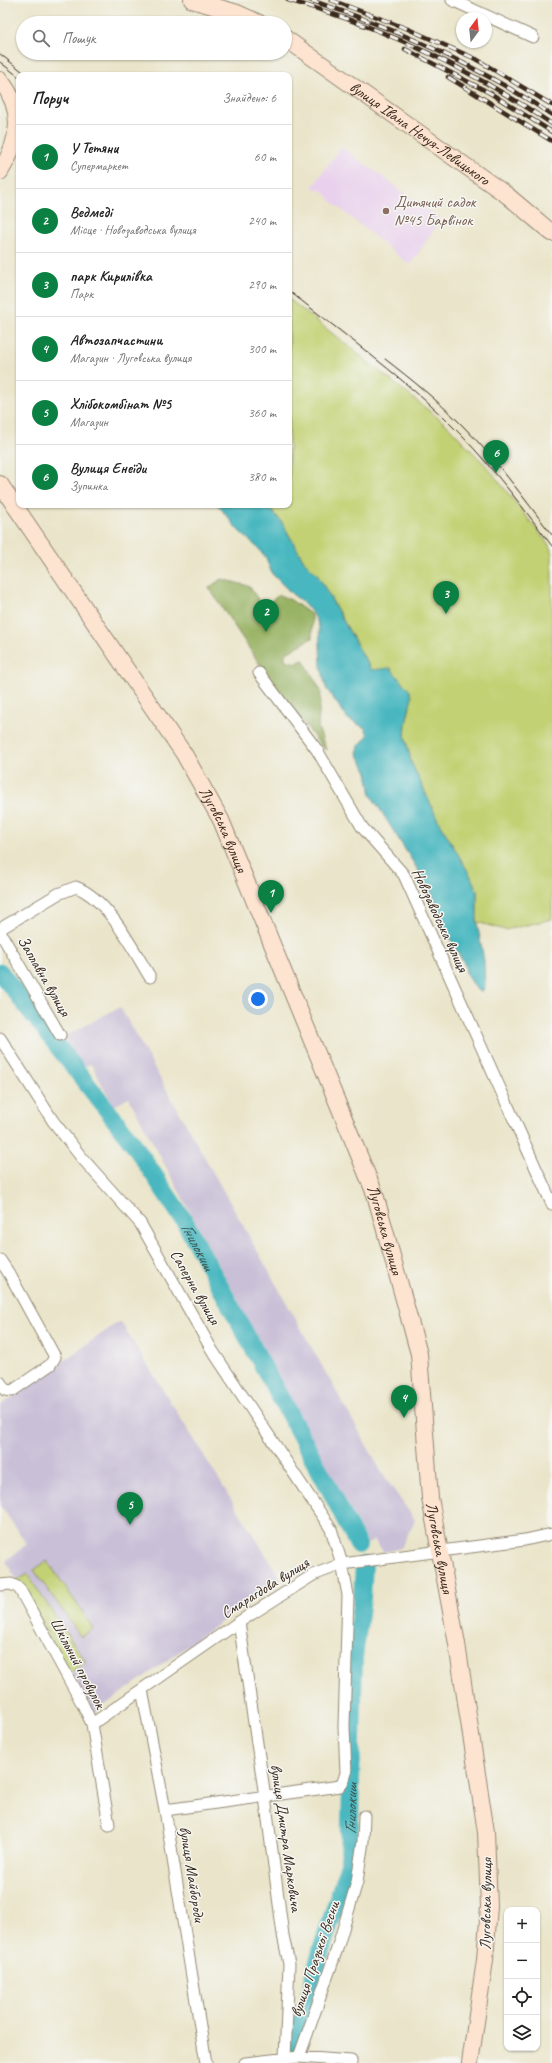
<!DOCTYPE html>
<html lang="uk">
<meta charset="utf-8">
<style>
body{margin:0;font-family:Caveat,sans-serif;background:#f2f2f2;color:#222}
.controls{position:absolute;right:12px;bottom:12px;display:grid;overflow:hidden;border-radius:8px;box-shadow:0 1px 3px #0004}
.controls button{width:36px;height:36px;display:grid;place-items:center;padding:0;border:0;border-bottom:1px solid #e0e0e0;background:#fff;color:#222;font:20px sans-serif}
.compass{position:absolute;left:456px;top:12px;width:36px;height:36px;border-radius:50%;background:#fff;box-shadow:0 1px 3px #0004;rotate:15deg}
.you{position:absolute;left:258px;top:999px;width:14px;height:14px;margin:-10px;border:3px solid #fff;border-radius:50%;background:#1a73e8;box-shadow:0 0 0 6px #1a73e833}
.badge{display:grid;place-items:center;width:26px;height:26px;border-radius:50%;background:#0b8043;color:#fff;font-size:13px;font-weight:700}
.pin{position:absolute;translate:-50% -33px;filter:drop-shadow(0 1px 2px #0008)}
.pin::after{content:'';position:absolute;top:21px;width:14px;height:12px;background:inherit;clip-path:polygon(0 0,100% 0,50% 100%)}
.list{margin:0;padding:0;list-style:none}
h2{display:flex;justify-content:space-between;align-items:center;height:52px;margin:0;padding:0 16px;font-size:17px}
h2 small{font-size:13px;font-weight:400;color:#767676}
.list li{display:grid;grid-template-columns:26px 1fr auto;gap:12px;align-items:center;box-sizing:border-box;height:64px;padding:0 16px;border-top:1px solid #e0e0e0}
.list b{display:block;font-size:15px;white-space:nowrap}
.list p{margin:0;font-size:13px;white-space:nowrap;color:#767676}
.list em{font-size:13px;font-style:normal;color:#767676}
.icon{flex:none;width:22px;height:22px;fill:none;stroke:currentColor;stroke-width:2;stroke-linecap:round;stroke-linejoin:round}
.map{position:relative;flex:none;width:552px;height:2063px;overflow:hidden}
.search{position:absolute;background:#fff;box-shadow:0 1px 3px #0004;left:16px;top:16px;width:276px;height:44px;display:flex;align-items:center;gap:10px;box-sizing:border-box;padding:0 14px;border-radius:22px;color:#767676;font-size:15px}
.panel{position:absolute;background:#fff;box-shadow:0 1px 3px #0004;left:16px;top:72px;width:276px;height:436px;border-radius:8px}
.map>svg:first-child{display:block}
</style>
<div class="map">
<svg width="552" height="2063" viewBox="0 0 552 2063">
<rect width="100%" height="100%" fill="#f6f6f2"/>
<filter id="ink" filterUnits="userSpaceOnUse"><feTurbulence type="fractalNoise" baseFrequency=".025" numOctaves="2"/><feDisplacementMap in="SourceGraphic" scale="8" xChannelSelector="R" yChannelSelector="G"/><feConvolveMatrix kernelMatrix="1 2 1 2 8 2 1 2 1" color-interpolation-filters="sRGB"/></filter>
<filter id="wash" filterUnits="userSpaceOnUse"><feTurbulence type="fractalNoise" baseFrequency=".012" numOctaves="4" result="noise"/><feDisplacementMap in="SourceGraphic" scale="16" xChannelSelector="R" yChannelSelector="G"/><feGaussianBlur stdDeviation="0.9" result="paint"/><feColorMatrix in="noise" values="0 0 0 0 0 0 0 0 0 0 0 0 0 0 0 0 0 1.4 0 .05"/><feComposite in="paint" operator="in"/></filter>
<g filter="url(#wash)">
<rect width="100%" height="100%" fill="#eae5ca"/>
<path fill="#e9d1ed" d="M 341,147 L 441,219 L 410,265 L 333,203 L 324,192 L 312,187 Z"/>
<path fill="#c9bfd7" d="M 120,1007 L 384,1476 L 415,1520 L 401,1548 L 384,1552 L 374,1540 L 368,1544 L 357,1522 L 129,1098 L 114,1106 L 91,1064 L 82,1067 L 64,1037 Z
M 120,1321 L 281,1579 L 95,1712 L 61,1658 L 6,1561 L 27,1544 L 0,1505 L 0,1406 Z"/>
<path fill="#c2d173" stroke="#7e7e48" d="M 289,299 L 447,425 L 488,468 L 552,549 L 552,919 L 505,930 L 477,922 L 477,891 L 470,875 L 438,820 L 411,762 L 405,735 L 406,723 L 410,707 L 391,668 L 372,671 L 317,574 L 304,561 L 281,521 L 266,505 L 289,505 Z
M 47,1561 L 94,1628 L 81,1637 L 34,1570 Z
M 27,1574 L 86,1662 L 70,1673 L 17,1580 Z"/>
<path fill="#99b365" stroke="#6a6e42" d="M 221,579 L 249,586 L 263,607 L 279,595 L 291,600 L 312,615 L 312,638 L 285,654 L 285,660 L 297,663 L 303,659 L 321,691 L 318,727 L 326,750 L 321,746 L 263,669 L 209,588 Z"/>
<path fill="#48b7c0" stroke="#42706f" d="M 218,505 L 266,505 L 281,521 L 304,561 L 317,574 L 371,670 L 390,668 L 410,691 L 412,697 L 406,723 L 405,735 L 411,762 L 438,820 L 470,875 L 477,891 L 477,922 L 484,961 L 485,985 L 482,992 L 477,990 L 466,973 L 465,965 L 447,933 L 434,898 L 423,878 L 371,795 L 367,772 L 357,753 L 359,746 L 368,735 L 365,728 L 348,719 L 326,688 L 321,666 L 319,626 L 314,615 L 304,603 L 292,594 L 272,574 L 266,558 L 260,550 L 238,530 Z"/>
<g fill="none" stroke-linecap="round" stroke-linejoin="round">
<g stroke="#48b7c0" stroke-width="18">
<path id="s1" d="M 0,972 L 132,1142 L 185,1222 L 328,1486 L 358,1545"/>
<path id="s2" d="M 293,2044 L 308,2002 L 320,1954 L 349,1864 L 354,1657 L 362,1598 L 364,1565"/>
</g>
</g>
</g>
<g filter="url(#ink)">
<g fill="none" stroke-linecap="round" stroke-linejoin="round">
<defs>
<path id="street" d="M 452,0 L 533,37
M 259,673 L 317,750 L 362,827 L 404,875 L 552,1204
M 0,929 L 58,894 L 76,887 C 109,900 132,948 150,977
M 0,932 L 60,1035
M 0,1038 L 53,1121 L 82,1158 L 140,1223 L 212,1350 L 331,1529 L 342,1564 L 348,1595 L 344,1726 L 346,1773 L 343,1782 L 340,1786 L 165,1810
M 0,1260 L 10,1275 L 55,1357 L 50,1365 L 12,1391 L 5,1390 L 0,1382
M 0,1585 L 11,1584 L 19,1588 L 83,1705 L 92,1724 L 109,1825
M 239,1622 L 265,1797 L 283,1935 L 289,1964 L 285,2058
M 142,1690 L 165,1810 L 206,2063
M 92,1724 L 239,1622 L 313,1575 L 342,1564 L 525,1540 L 552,1534
M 299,2057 L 337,1949 L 357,1882 L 363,1841 L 364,1816
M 245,2063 L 299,2057 L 351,2061 L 351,2063"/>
<g id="secondary">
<path d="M 192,0 L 237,13 L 259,23"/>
<path id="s3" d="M 285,38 L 508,196 L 552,233"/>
<path d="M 0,80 C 25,110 20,140 0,172"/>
<path id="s4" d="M 0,484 L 184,754 L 221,820 L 375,1194 L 419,1354 L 430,1498 L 457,1644 L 486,1832 L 489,1906 L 485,1960 L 470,2063"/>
</g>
</defs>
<use href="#street" stroke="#928874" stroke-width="13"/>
<use href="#secondary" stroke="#928874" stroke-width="18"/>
<use href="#street" stroke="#fff" stroke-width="11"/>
<use href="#secondary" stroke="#fde4d1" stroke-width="16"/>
<path stroke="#3b2a1e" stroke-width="1" d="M 0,54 L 27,75
M 0,62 L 19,77
M 289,291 C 341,332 396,372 444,418 C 485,457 518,501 552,546
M 385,359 C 411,379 437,400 461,424 C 495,458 523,497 552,535"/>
<defs>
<path id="rail" d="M 288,0 C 381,26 472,70 552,124
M 310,0 C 395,28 477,65 552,115
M 331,0 L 408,29 L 476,59 L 552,105
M 405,49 L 490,93 L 552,132
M 448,77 L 552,141"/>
</defs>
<use href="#rail" stroke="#3b2a1e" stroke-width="4.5"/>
<use href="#rail" stroke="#f6f6f2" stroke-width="3" stroke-dasharray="9" stroke-linecap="butt"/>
</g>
</g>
<circle fill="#8d6e63" stroke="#f6f6f2" stroke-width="1.5" cx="386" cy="211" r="4"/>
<g text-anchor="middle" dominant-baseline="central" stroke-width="3" stroke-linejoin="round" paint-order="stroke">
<g font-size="16" fill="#3b2a1e" stroke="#f6f6f2">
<text stroke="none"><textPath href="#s3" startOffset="165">вулиця Івана Нечуя-Левицького</textPath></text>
<text stroke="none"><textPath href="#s4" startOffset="412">Луговська вулиця</textPath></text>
<text transform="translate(440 920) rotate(65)">Новозаводська вулиця</text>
<text transform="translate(44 976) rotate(60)">Заплавна вулиця</text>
<text stroke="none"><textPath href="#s4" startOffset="844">Луговська вулиця</textPath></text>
<text transform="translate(195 1287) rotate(60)">Саперна вулиця</text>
<text stroke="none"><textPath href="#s4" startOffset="1168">Луговська вулиця</textPath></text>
<text transform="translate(265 1588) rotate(-32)">Смарагдова вулиця</text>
<text transform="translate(78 1663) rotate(62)">Шкільний провулок</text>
<text transform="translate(286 1838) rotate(82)">вулиця Дмитра Марковича</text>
<text transform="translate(192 1874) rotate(81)">вулиця Майбороди</text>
<text transform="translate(486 1904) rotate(-89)">Луговська вулиця</text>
<text transform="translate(315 1959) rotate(-71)">вулиця Празької Весни</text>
</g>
<g font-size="16" fill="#785e54" stroke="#f6f6f2" text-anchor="start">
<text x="394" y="202">Дитячий садок<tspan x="394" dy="18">№45 Барвінок</tspan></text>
</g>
<g font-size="17" font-style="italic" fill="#405b57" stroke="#f6f6f2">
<text stroke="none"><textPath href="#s1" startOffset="339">Гнилокиш</textPath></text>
<text stroke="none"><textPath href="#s2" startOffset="244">Гнилокиш</textPath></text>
</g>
</g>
</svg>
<div class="controls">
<button>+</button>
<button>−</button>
<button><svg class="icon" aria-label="locate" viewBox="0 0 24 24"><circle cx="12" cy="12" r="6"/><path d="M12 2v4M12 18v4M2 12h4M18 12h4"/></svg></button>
<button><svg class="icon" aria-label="layers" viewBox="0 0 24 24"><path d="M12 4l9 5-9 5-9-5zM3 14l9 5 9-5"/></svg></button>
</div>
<svg class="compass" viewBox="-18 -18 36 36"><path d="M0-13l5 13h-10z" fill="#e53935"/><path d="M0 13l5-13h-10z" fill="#767676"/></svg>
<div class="you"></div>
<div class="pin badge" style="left:271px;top:913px">1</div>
<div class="pin badge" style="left:266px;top:632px">2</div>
<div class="pin badge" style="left:446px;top:614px">3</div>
<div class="pin badge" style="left:404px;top:1418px">4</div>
<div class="pin badge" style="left:130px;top:1525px">5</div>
<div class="pin badge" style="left:496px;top:473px">6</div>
<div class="search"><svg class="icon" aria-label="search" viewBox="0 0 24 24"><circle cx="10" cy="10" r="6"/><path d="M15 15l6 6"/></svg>Пошук</div>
<section class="panel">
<h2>Поруч<small>Знайдено: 6</small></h2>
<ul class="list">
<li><span class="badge">1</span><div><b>У Тетяни</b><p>Супермаркет</p></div><em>60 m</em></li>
<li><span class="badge">2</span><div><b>Ведмеді</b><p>Місце · Новозаводська вулиця</p></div><em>240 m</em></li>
<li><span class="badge">3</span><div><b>парк Кирилівка</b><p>Парк</p></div><em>290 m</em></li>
<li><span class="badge">4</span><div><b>Автозапчастини</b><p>Магазин · Луговська вулиця</p></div><em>300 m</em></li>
<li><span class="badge">5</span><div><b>Хлібокомбінат №5</b><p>Магазин</p></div><em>360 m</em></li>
<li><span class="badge">6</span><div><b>Вулиця Енеїди</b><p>Зупинка</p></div><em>380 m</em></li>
</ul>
</section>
</div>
